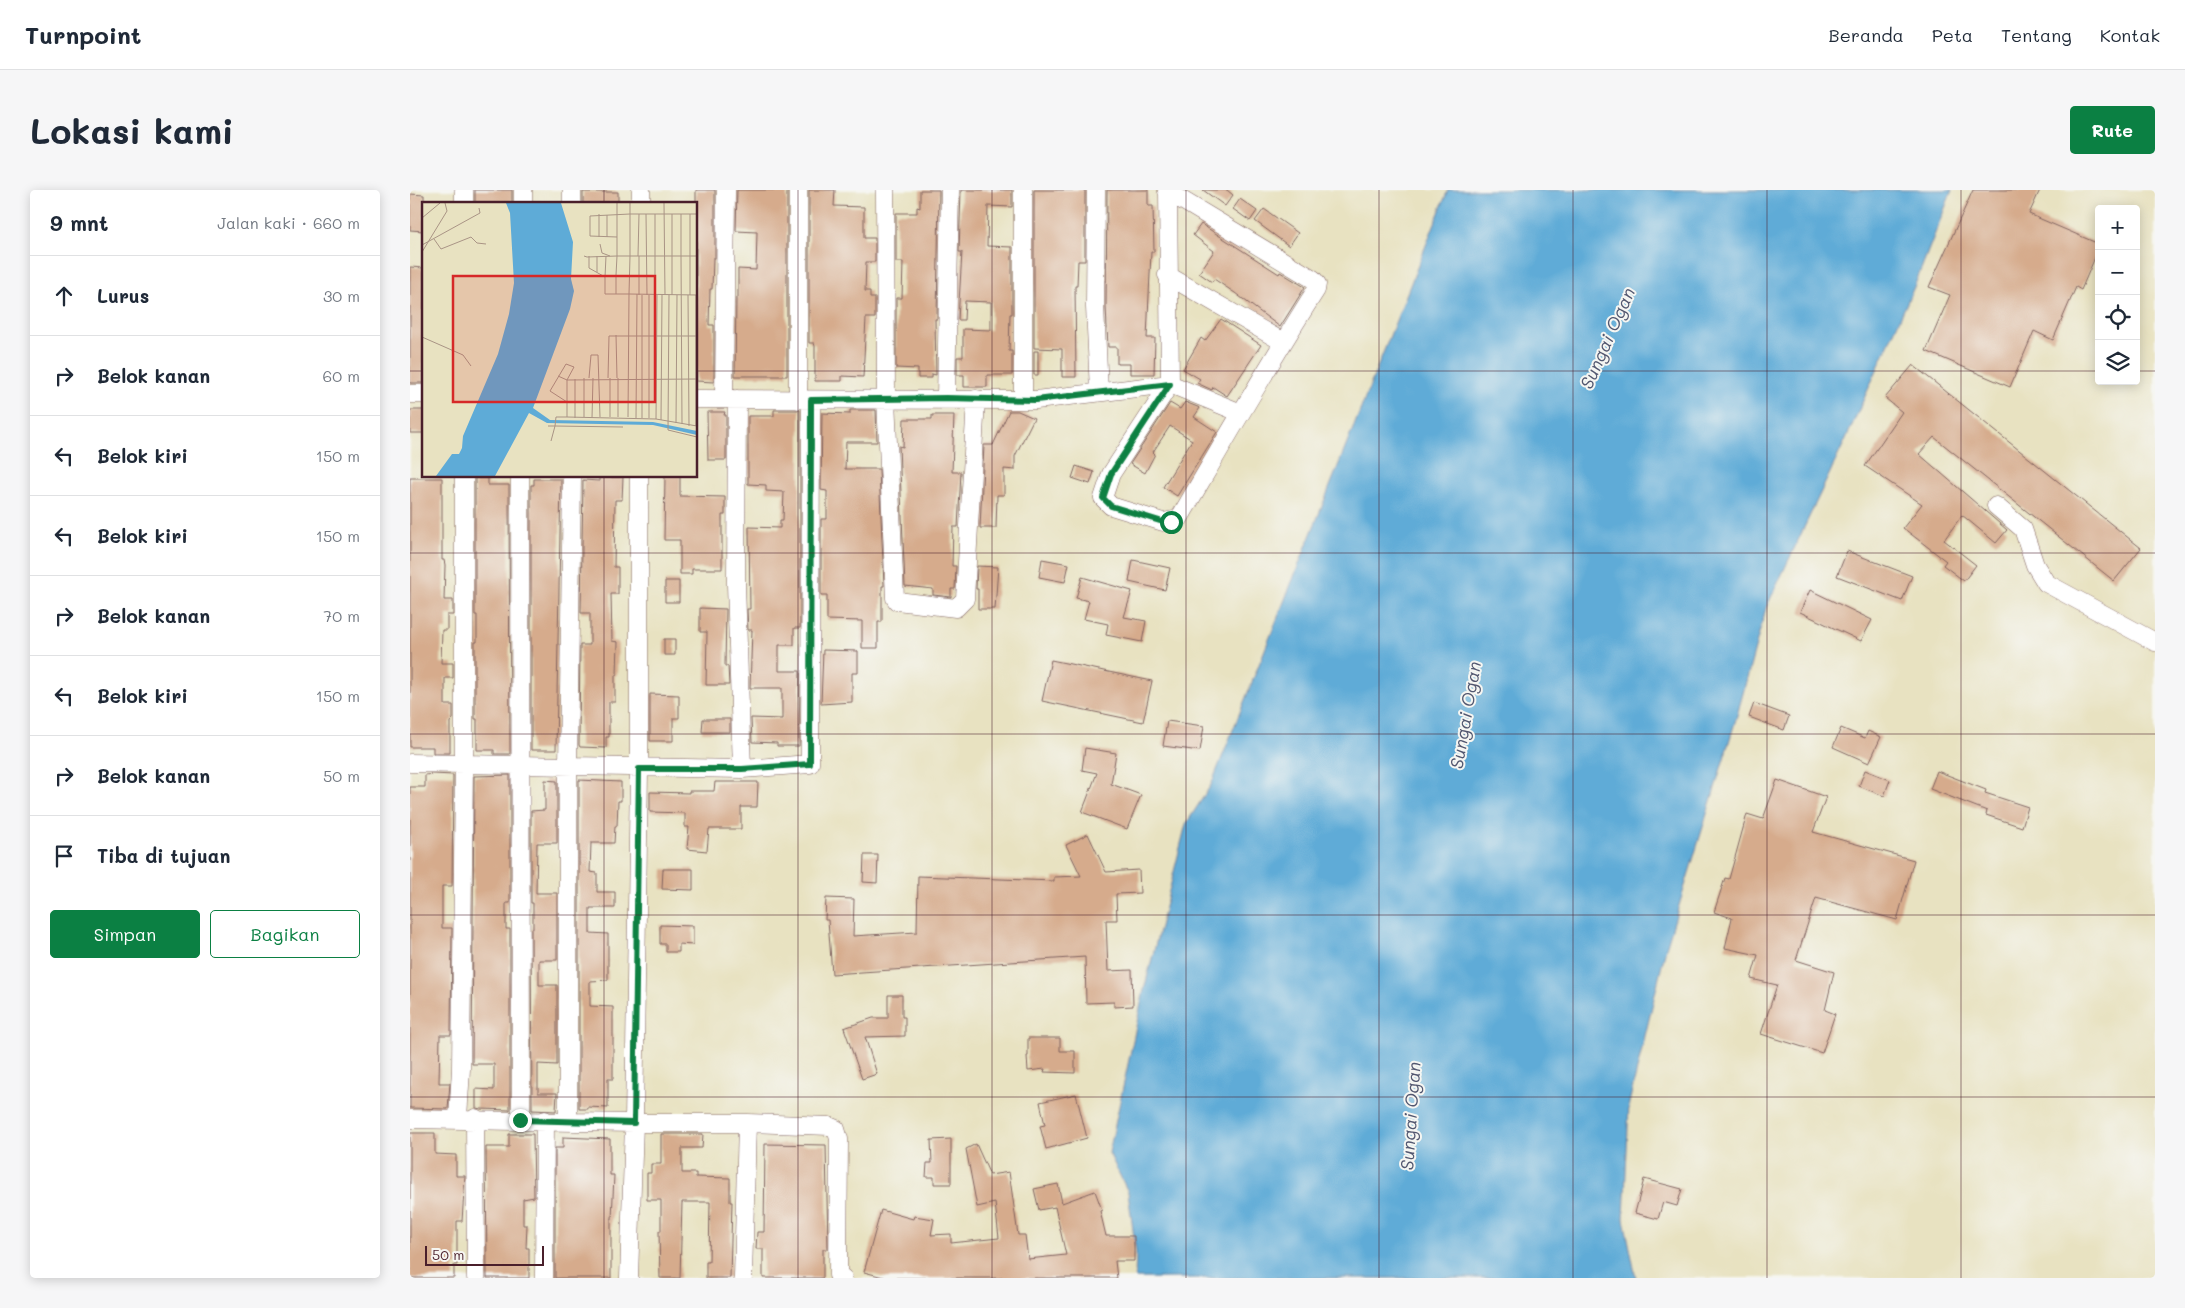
<!DOCTYPE html>
<html lang="id">
<meta charset="utf-8">
<style>
body{margin:0;font-family:Mali,sans-serif;background:#f6f6f7;color:#1f2937}
.controls{position:absolute;right:15px;top:15px;display:grid;overflow:hidden;border-radius:5px;box-shadow:0 2px 12px #0003}
.controls button{width:45px;height:45px;display:grid;place-items:center;padding:0;border:0;border-bottom:1px solid #e0e1e3;background:#fff;color:#1f2937;font:25px sans-serif}
.scale{position:absolute;left:15px;bottom:12px;width:119px;box-sizing:border-box;padding-left:5px;border:2px solid #4a1f2b;border-top:0;font-size:14px;line-height:18px;white-space:nowrap;color:#4a1f2b;-webkit-text-stroke:4px #f6f6f2;paint-order:stroke}
.stop{position:absolute;width:15px;height:15px;margin:-11px;border:4px solid #0b8043;border-radius:50%;background:#fff}
.stop.end{background:#0b8043;border-color:#fff;box-shadow:0 1px 5px #0008}
.list{margin:0;padding:0;list-style:none}
h2{display:flex;justify-content:space-between;align-items:center;height:65px;margin:0;padding:0 20px;font-size:21px}
h2 small{font-size:16px;font-weight:400;color:#747a83}
.list li{display:grid;grid-template-columns:32px 1fr auto;gap:15px;align-items:center;box-sizing:border-box;height:80px;padding:0 20px;border-top:1px solid #e0e1e3}
.list b{display:block;font-size:19px;white-space:nowrap}
.list em{font-size:16px;font-style:normal;color:#747a83}
.actions{display:flex;gap:10px;padding:15px 20px}
.actions a{flex:1;padding:11px 0;border:1px solid #0b8043;border-radius:5px;text-align:center;font-size:18px;color:#0b8043}
.actions .main{background:#0b8043;color:#fff}
.icon{flex:none;width:28px;height:28px;fill:none;stroke:currentColor;stroke-width:2;stroke-linecap:round;stroke-linejoin:round}
.map{position:relative;flex:none;width:1745px;height:1088px;overflow:hidden;border-radius:5px}
header{display:flex;align-items:center;gap:30px;box-sizing:border-box;height:70px;padding:0 25px;background:#fff;border-bottom:1px solid #e0e1e3}
header strong{font-size:24px}
nav{display:flex;gap:28px;margin-inline-start:auto;font-size:18px}
.intro{display:flex;align-items:center;justify-content:space-between;box-sizing:border-box;height:120px;padding:0 30px}
h1{margin:0;font-size:35px}
.button{padding:12px 22px;border-radius:5px;background:#0b8043;color:#fff;font-size:18px;font-weight:700}
main{display:flex;gap:30px;padding:0 30px}
aside{flex:1;background:#fff;border-radius:5px;box-shadow:0 2px 12px #0003}
.map>svg:first-child{display:block}
</style>
<header>
<strong>Turnpoint</strong>
<nav><a>Beranda</a><a>Peta</a><a>Tentang</a><a>Kontak</a></nav>
</header>
<div class="intro"><h1>Lokasi kami</h1><a class="button">Rute</a></div>
<main>
<aside>
<h2>9 mnt<small>Jalan kaki · 660 m</small></h2>
<ul class="list">
<li><svg class="icon" aria-label="ahead" viewBox="0 0 24 24"><path d="M12 20V5M6 11l6-6 6 6"/></svg><div><b>Lurus</b></div><em>30 m</em></li>
<li><svg class="icon" aria-label="right" viewBox="0 0 24 24"><path d="M7 20v-9h11M14 6l5 5-5 5"/></svg><div><b>Belok kanan</b></div><em>60 m</em></li>
<li><svg class="icon" aria-label="left" viewBox="0 0 24 24"><path d="M17 20v-9H6M10 6l-5 5 5 5"/></svg><div><b>Belok kiri</b></div><em>150 m</em></li>
<li><svg class="icon" aria-label="left" viewBox="0 0 24 24"><path d="M17 20v-9H6M10 6l-5 5 5 5"/></svg><div><b>Belok kiri</b></div><em>150 m</em></li>
<li><svg class="icon" aria-label="right" viewBox="0 0 24 24"><path d="M7 20v-9h11M14 6l5 5-5 5"/></svg><div><b>Belok kanan</b></div><em>70 m</em></li>
<li><svg class="icon" aria-label="left" viewBox="0 0 24 24"><path d="M17 20v-9H6M10 6l-5 5 5 5"/></svg><div><b>Belok kiri</b></div><em>150 m</em></li>
<li><svg class="icon" aria-label="right" viewBox="0 0 24 24"><path d="M7 20v-9h11M14 6l5 5-5 5"/></svg><div><b>Belok kanan</b></div><em>50 m</em></li>
<li><svg class="icon" aria-label="arrive" viewBox="0 0 24 24"><path d="M6 21V4h12l-3 4 3 4H6"/></svg><div><b>Tiba di tujuan</b></div></li>
</ul>
<div class="actions"><a class="main">Simpan</a><a>Bagikan</a></div>
</aside>
<div class="map">
<svg width="1745" height="1088" viewBox="0 0 1745 1088">
<rect width="100%" height="100%" fill="#f6f6f2"/>
<filter id="ink" filterUnits="userSpaceOnUse"><feTurbulence type="fractalNoise" baseFrequency=".02" numOctaves="2"/><feDisplacementMap in="SourceGraphic" scale="10" xChannelSelector="R" yChannelSelector="G"/><feConvolveMatrix kernelMatrix="1 2 1 2 8 2 1 2 1" color-interpolation-filters="sRGB"/></filter>
<filter id="wash" filterUnits="userSpaceOnUse"><feTurbulence type="fractalNoise" baseFrequency=".0096" numOctaves="4" result="noise"/><feDisplacementMap in="SourceGraphic" scale="20" xChannelSelector="R" yChannelSelector="G"/><feGaussianBlur stdDeviation="1.12" result="paint"/><feColorMatrix in="noise" values="0 0 0 0 0 0 0 0 0 0 0 0 0 0 0 0 0 1.4 0 .05"/><feComposite in="paint" operator="in"/></filter>
<g filter="url(#wash)">
<rect width="100%" height="100%" fill="#e8e2c1"/>
<path fill="#5eabd7" stroke="#546581" d="M 1038,0 L 1542,0 L 1504,97 L 1435,251 L 1356,418 L 1326,529 L 1256,758 L 1219,913 L 1214,1029 L 1226,1088 L 725,1088 L 726,1063 L 718,1002 L 699,963 L 733,804 L 776,634 L 801,595 Z"/>
<g id="blocks">
<path fill="#d6ab8c" d="M 65,0 L 102,0 L 102,14 L 65,14 Z
M 286,0 L 305,0 L 305,68 L 303,68 L 302,99 L 300,99 L 299,135 L 304,135 L 304,192 L 286,191 Z
M 327,0 L 377,0 L 377,186 L 325,186 L 326,108 L 328,108 L 328,79 L 346,80 L 347,42 L 326,41 Z
M 399,0 L 425,0 L 424,16 L 454,17 L 454,48 L 465,48 L 465,72 L 456,72 L 455,101 L 460,101 L 460,108 L 465,108 L 465,128 L 456,128 L 453,187 L 432,186 L 432,191 L 405,191 L 405,156 L 404,153 L 399,153 Z
M 510,0 L 529,0 L 527,129 L 525,129 L 526,185 L 522,184 L 522,188 L 508,188 L 508,179 L 486,178 L 486,108 L 492,108 L 493,72 L 486,72 L 486,23 L 507,23 L 507,17 L 510,18 Z
M 551,0 L 602,0 L 602,17 L 578,16 L 577,56 L 602,57 L 602,124 L 600,124 L 599,161 L 602,161 L 602,185 L 577,185 L 577,197 L 554,197 L 554,185 L 547,185 L 547,167 L 553,167 L 553,139 L 581,140 L 581,112 L 555,111 L 554,130 L 548,130 L 552,62 L 549,62 Z
M 624,0 L 675,0 L 675,71 L 668,71 L 667,96 L 665,96 L 666,187 L 652,187 L 652,159 L 624,158 Z
M 697,0 L 738,0 L 738,16 L 743,16 L 744,62 L 741,62 L 737,148 L 745,148 L 744,184 L 720,184 L 720,174 L 707,174 L 707,157 L 698,157 L 696,117 Z
M 793,0 L 817,0 L 823,5 L 815,16 Z
M 1563,0 L 1630,0 L 1619,24 L 1689,54 L 1689,58 L 1671,100 L 1666,97 L 1643,150 L 1624,141 L 1600,197 L 1516,161 L 1540,105 L 1519,97 Z
M 173,2 L 208,2 L 208,14 L 173,14 Z
M 0,4 L 14,5 L 14,41 L 0,40 Z
M 830,9 L 847,21 L 840,31 L 823,19 Z
M 854,19 L 888,43 L 879,56 L 845,31 Z
M 791,34 L 869,84 L 870,82 L 895,97 L 870,137 L 825,103 L 804,89 L 802,92 L 789,83 L 804,61 L 783,45 Z
M 0,77 L 14,78 L 13,193 L 0,193 Z
M 811,129 L 851,155 L 817,206 L 803,197 L 802,200 L 787,193 L 790,189 L 773,179 L 791,148 L 795,151 Z
M 624,161 L 628,161 L 628,185 L 624,185 Z
M 1503,175 L 1731,358 L 1704,391 L 1524,247 L 1509,264 L 1597,340 L 1586,353 L 1552,325 L 1534,350 L 1566,375 L 1554,391 L 1533,375 L 1536,371 L 1493,338 L 1512,314 L 1455,276 L 1492,222 L 1475,208 Z
M 775,212 L 790,218 L 784,227 L 807,242 L 767,306 L 753,297 L 782,250 L 760,236 L 743,262 L 745,264 L 735,283 L 720,274 L 760,213 L 770,219 Z
M 0,220 L 14,220 L 14,243 L 0,243 Z
M 364,220 L 390,220 L 390,438 L 384,438 L 384,455 L 369,455 L 369,481 L 390,481 L 389,556 L 367,556 L 367,553 L 342,552 L 341,528 L 372,529 L 372,498 L 340,498 L 342,440 L 338,440 L 337,419 L 340,419 L 339,337 L 370,338 L 370,330 L 373,330 L 374,302 L 356,301 L 356,295 L 338,294 L 338,226 L 364,226 Z
M 440,220 L 466,220 L 467,252 L 436,252 L 435,279 L 469,279 L 474,396 L 472,396 L 472,432 L 468,432 L 468,458 L 452,458 L 452,431 L 417,430 L 417,405 L 411,405 L 411,329 L 417,329 L 417,301 L 411,300 L 412,223 L 440,224 Z
M 599,221 L 608,221 L 624,228 L 605,266 L 605,280 L 594,279 L 594,305 L 587,305 L 586,338 L 570,338 L 574,255 L 583,255 Z
M 297,222 L 315,222 L 314,225 L 316,225 L 316,270 L 298,270 Z
M 522,225 L 544,225 L 542,282 L 551,282 L 548,337 L 543,337 L 542,376 L 546,376 L 545,399 L 541,399 L 541,407 L 523,405 L 523,399 L 495,396 L 489,256 L 493,257 L 494,229 L 522,229 Z
M 666,276 L 684,282 L 680,294 L 662,288 Z
M 255,286 L 270,286 L 270,306 L 315,307 L 315,325 L 312,325 L 312,379 L 282,379 L 282,384 L 270,384 L 270,350 L 254,350 Z
M 189,287 L 213,287 L 212,310 L 205,310 L 204,377 L 208,377 L 208,404 L 201,404 L 202,451 L 208,452 L 207,485 L 205,485 L 205,512 L 199,512 L 199,547 L 196,547 L 196,558 L 170,557 L 169,555 L 170,455 L 180,455 L 180,423 L 171,423 L 173,290 L 189,291 Z
M 0,288 L 32,288 L 32,370 L 34,370 L 35,375 L 34,410 L 43,410 L 43,425 L 37,425 L 37,440 L 32,440 L 31,473 L 43,473 L 43,488 L 35,488 L 35,515 L 43,515 L 43,529 L 40,532 L 40,563 L 23,563 L 23,557 L 0,557 Z
M 65,288 L 78,288 L 78,295 L 99,295 L 100,564 L 84,564 L 84,560 L 67,560 L 67,529 L 65,529 L 65,452 L 67,452 L 67,425 L 65,425 Z
M 124,289 L 151,289 L 146,560 L 121,560 L 121,295 L 124,295 Z
M 1437,361 L 1502,386 L 1492,411 L 1427,386 Z
M 632,369 L 659,374 L 655,392 L 629,387 Z
M 723,370 L 760,378 L 755,400 L 719,392 Z
M 567,376 L 588,377 L 585,419 L 568,419 L 568,399 L 566,399 Z
M 672,387 L 722,401 L 714,427 L 736,431 L 732,452 L 696,445 L 698,434 L 674,429 L 679,411 L 666,408 Z
M 255,391 L 269,391 L 269,412 L 255,412 Z
M 1400,400 L 1462,430 L 1451,451 L 1390,422 Z
M 290,418 L 316,419 L 315,476 L 318,476 L 319,495 L 296,495 L 297,442 L 290,442 Z
M 254,449 L 265,449 L 265,465 L 254,465 Z
M 413,460 L 448,461 L 448,483 L 442,483 L 442,512 L 411,514 Z
M 641,470 L 742,491 L 733,532 L 632,511 Z
M 240,504 L 269,505 L 269,528 L 263,528 L 263,551 L 240,551 Z
M 1344,513 L 1379,526 L 1374,540 L 1339,527 Z
M 293,529 L 320,529 L 320,542 L 292,542 Z
M 757,531 L 794,536 L 790,561 L 753,556 Z
M 1431,538 L 1455,548 L 1458,541 L 1471,547 L 1459,573 L 1423,557 Z
M 675,558 L 706,563 L 701,594 L 731,605 L 717,639 L 672,622 L 687,583 L 672,580 Z
M 1455,580 L 1480,590 L 1474,606 L 1449,596 Z
M 1527,581 L 1576,600 L 1575,603 L 1618,617 L 1612,637 L 1576,625 L 1577,621 L 1520,599 Z
M 23,584 L 43,585 L 42,696 L 32,696 L 32,738 L 42,738 L 41,845 L 30,845 L 29,893 L 40,893 L 38,919 L 0,918 L 0,597 L 15,597 L 15,585 Z
M 100,585 L 100,713 L 96,713 L 96,739 L 100,739 L 100,920 L 71,919 L 66,918 L 66,899 L 84,900 L 84,874 L 62,874 L 64,586 Z
M 135,590 L 147,591 L 147,653 L 127,653 L 126,703 L 147,703 L 147,770 L 129,770 L 129,795 L 147,795 L 147,875 L 128,874 L 128,903 L 147,903 L 146,921 L 122,920 L 121,739 L 123,739 L 123,713 L 121,713 L 121,621 L 135,620 Z
M 169,590 L 211,592 L 211,611 L 208,611 L 207,636 L 205,636 L 204,653 L 181,653 L 180,682 L 187,683 L 187,702 L 205,702 L 205,718 L 180,718 L 180,743 L 198,744 L 198,790 L 180,791 L 180,816 L 203,817 L 203,889 L 198,889 L 198,918 L 178,917 L 178,919 L 169,919 Z
M 1367,590 L 1416,607 L 1403,642 L 1504,670 L 1487,730 L 1406,708 L 1386,770 L 1424,782 L 1415,820 L 1425,824 L 1412,863 L 1351,844 L 1367,795 L 1341,789 L 1348,765 L 1315,758 L 1322,728 L 1304,722 L 1315,688 L 1319,689 L 1337,624 L 1353,629 Z
M 305,592 L 348,592 L 347,617 L 331,617 L 331,639 L 299,639 L 297,661 L 277,659 L 279,637 L 275,637 L 275,623 L 240,622 L 240,602 L 279,603 L 279,601 L 304,601 Z
M 678,644 L 696,682 L 729,680 L 730,703 L 706,704 L 707,730 L 696,730 L 698,781 L 722,780 L 723,816 L 704,817 L 704,812 L 676,813 L 675,767 L 422,784 L 418,730 L 415,730 L 416,708 L 444,709 L 443,746 L 507,742 L 508,686 L 644,691 L 644,687 L 671,686 L 656,655 Z
M 454,665 L 468,665 L 467,693 L 453,692 Z
M 253,679 L 283,679 L 283,700 L 252,699 Z
M 250,735 L 283,736 L 283,755 L 269,754 L 269,762 L 256,762 L 256,754 L 250,754 Z
M 478,805 L 492,805 L 492,827 L 495,827 L 495,846 L 455,847 L 467,884 L 452,889 L 434,838 L 463,828 L 478,828 Z
M 618,848 L 650,848 L 650,861 L 665,861 L 665,883 L 634,882 L 635,879 L 618,881 L 617,866 L 618,866 Z
M 666,904 L 677,948 L 636,959 L 630,936 L 635,935 L 630,912 Z
M 0,943 L 25,943 L 25,964 L 46,965 L 46,986 L 55,986 L 52,1031 L 47,1031 L 47,1075 L 44,1075 L 44,1088 L 0,1088 Z
M 99,944 L 123,944 L 124,1007 L 113,1009 L 113,1035 L 117,1035 L 116,1058 L 119,1058 L 119,1088 L 77,1088 L 76,957 L 99,957 Z
M 251,944 L 293,944 L 292,958 L 272,958 L 272,983 L 286,983 L 286,987 L 320,988 L 320,1012 L 322,1012 L 320,1088 L 296,1088 L 296,1072 L 299,1072 L 300,1012 L 272,1012 L 270,1088 L 250,1088 L 249,1041 L 251,1041 L 251,1010 L 237,1010 L 237,983 L 241,983 L 241,974 L 251,974 Z
M 153,947 L 200,949 L 200,985 L 204,985 L 202,1029 L 201,1029 L 201,1088 L 145,1088 L 145,958 L 153,958 Z
M 541,949 L 541,994 L 524,994 L 524,987 L 516,987 L 517,973 L 522,973 L 521,950 Z
M 355,954 L 416,955 L 418,1059 L 413,1059 L 413,1088 L 353,1088 L 353,1059 L 346,1059 L 347,1042 L 354,1042 Z
M 566,954 L 580,985 L 599,982 L 608,1045 L 615,1045 L 618,1069 L 656,1065 L 645,1017 L 629,1020 L 624,999 L 648,994 L 652,1013 L 685,1001 L 692,1020 L 690,1021 L 696,1046 L 724,1046 L 724,1071 L 705,1071 L 707,1088 L 477,1088 L 454,1082 L 471,1020 L 503,1029 L 504,1026 L 524,1029 L 521,1045 L 541,1044 L 541,1053 L 589,1048 L 585,1013 L 567,1017 L 556,959 Z
M 1234,989 L 1272,999 L 1267,1016 L 1253,1012 L 1248,1029 L 1225,1023 Z"/>
</g>
</g>
<g filter="url(#ink)">
<use href="#blocks" fill-opacity="0" stroke="#816360" stroke-width="1"/>
<g fill="none" stroke-linecap="round" stroke-linejoin="round">
<defs>
<path id="street" d="M 54,0 L 54,14
M 162,0 L 162,14
M 388,0 L 388,210
M 475,0 L 476,209 L 485,408 L 487,411 L 546,418 L 555,409 L 566,209
M 613,0 L 613,209
M 686,0 L 685,117 L 689,201
M 757,1 L 903,89 L 907,94 L 906,100 C 858,175 814,252 769,329 L 753,332 L 701,316 L 693,308 L 701,284 L 760,194 L 831,223
M 113,14 L 113,0
M 231,14 L 231,0
M 757,85 L 873,152
M 0,204 L 14,204
M 536,208 L 540,0
M 286,209 L 626,210 L 760,194 L 758,0
M 314,209 L 316,0
M 327,209 L 326,394 L 332,579
M 110,286 L 111,930
M 1586,316 L 1613,339 L 1625,375 L 1636,393 L 1745,452
M 0,573 L 332,579 L 400,574 L 401,210
M 48,928 L 51,879 L 54,573 L 54,286
M 65,928 L 66,1088
M 0,929 L 224,933 L 229,579 L 229,286
M 158,931 L 158,576 L 162,286
M 134,1088 L 135,930
M 219,1088 L 224,933 L 337,933 L 419,936 L 426,939 L 429,949 L 428,1085 L 433,1088
M 333,1088 L 337,933"/>
</defs>
<use href="#street" stroke="#816360" stroke-width="19"/>
<use href="#street" stroke="#fff" stroke-width="18"/>
</g>
</g>
<g fill="none" stroke-linecap="round" stroke-linejoin="round" filter="url(#ink)">
<path stroke="#0b8043" stroke-width="6" d="M 110,930 L 224,933 L 229,579 L 332,579 L 400,574 L 401,210 L 536,208 L 626,210 L 760,194 L 701,284 L 693,308 L 701,316 L 753,332 L 761,332"/>
</g>
<path fill="none" stroke="#4a1f2b" stroke-width="1" stroke-opacity="0.55" d="M 194,0 L 194,14M 388,0 L 388,1088M 582,0 L 582,1088M 776,0 L 776,1088M 969,0 L 969,1088M 1163,0 L 1163,1088M 1357,0 L 1357,1088M 1551,0 L 1551,1088M 0,181 L 14,181M 286,181 L 1689,181M 1726,181 L 1745,181M 194,286 L 194,1088M 0,363 L 1745,363M 0,544 L 1745,544M 0,725 L 1745,725M 0,907 L 1745,907"/>
<g text-anchor="middle" dominant-baseline="central" stroke-width="4" stroke-linejoin="round" paint-order="stroke">
<g font-size="18" font-style="italic" fill="#525770" stroke="#f6f6f2">
<text transform="translate(1197 148) rotate(-66)">Sungai Ogan</text>
<text transform="translate(1055 525) rotate(-80)">Sungai Ogan</text>
<text transform="translate(1000 926) rotate(-86)">Sungai Ogan</text>
</g>
</g>
<g transform="translate(12 12)">
<rect width="275" height="275" fill="#e8e2c1"/>
<path d="M 84,1 L 139,1 L 151,40 L 149,77 L 152,89 L 148,107 L 111,206 L 128,218 L 231,220 L 275,229 L 275,233 L 231,223 L 125,221 L 107,211 L 73,274 L 14,274 L 30,252 L 37,252 L 40,246 L 41,234 L 76,152 L 87,112 L 92,81 L 88,11 Z" fill="#5eabd7"/>
<path fill="none" stroke="#a99485" stroke-width="1" d="M 195,1 L 195,35M 208,1 L 208,12 L 275,12M 242,1 L 243,93M 224,12 L 225,93M 233,12 L 233,93M 250,12 L 250,93M 259,12 L 259,54M 268,12 L 268,93M 0,16 L 18,1M 177,35 L 177,12M 185,35 L 185,13M 12,37 L 19,47 L 49,35 L 55,41 L 64,42M 178,42 L 180,51 L 188,54M 0,43 L 58,11 L 57,6M 0,50 L 25,9 L 23,1M 162,54 L 165,55 L 195,54 L 208,54 L 208,12 L 168,14 L 168,34 L 195,35 L 195,54 L 194,73 L 194,92M 167,54 L 167,66 L 183,75 L 183,92 L 207,92 L 208,54 L 275,54M 216,54 L 217,12M 259,54 L 260,222M 175,70 L 175,54M 183,75 L 184,54M 217,93 L 217,54M 247,93 L 246,228 L 275,235M 266,93 L 267,224M 194,133 L 195,176M 0,135 L 41,153 L 49,164M 136,174 L 145,178 L 152,165 L 144,162 L 128,189 L 145,200M 162,176 L 162,215M 167,176 L 169,153 L 176,153 L 178,215M 186,176 L 187,134 L 274,134M 188,176 L 188,215M 153,177 L 153,216M 275,177 L 145,178 L 145,215 L 234,217 L 275,224M 145,215 L 134,215 L 133,224 L 201,225M 196,215 L 196,176M 206,215 L 207,92 L 275,93M 170,216 L 171,176M 214,216 L 215,92M 220,216 L 220,93M 227,216 L 227,93M 234,217 L 235,93M 239,218 L 240,93M 254,221 L 255,93M 126,224 L 133,224 L 129,239M 274,224 L 274,93"/>
<path fill="#d62828" fill-opacity="0.15" stroke="#d62828" stroke-width="2.5" d="M 31,74 L 233,74 L 233,200 L 31,200 Z"/>
<rect width="275" height="275" fill="none" stroke="#4a1f2b" stroke-width="2.5"/>
</g>
</svg>
<div class="controls">
<button>+</button>
<button>−</button>
<button><svg class="icon" aria-label="locate" viewBox="0 0 24 24"><circle cx="12" cy="12" r="6"/><path d="M12 2v4M12 18v4M2 12h4M18 12h4"/></svg></button>
<button><svg class="icon" aria-label="layers" viewBox="0 0 24 24"><path d="M12 4l9 5-9 5-9-5zM3 14l9 5 9-5"/></svg></button>
</div>
<div class="scale">50 m</div>
<div class="stop" style="left:761px;top:332px"></div>
<div class="stop end" style="left:110px;top:930px"></div>
</div>
</main>
